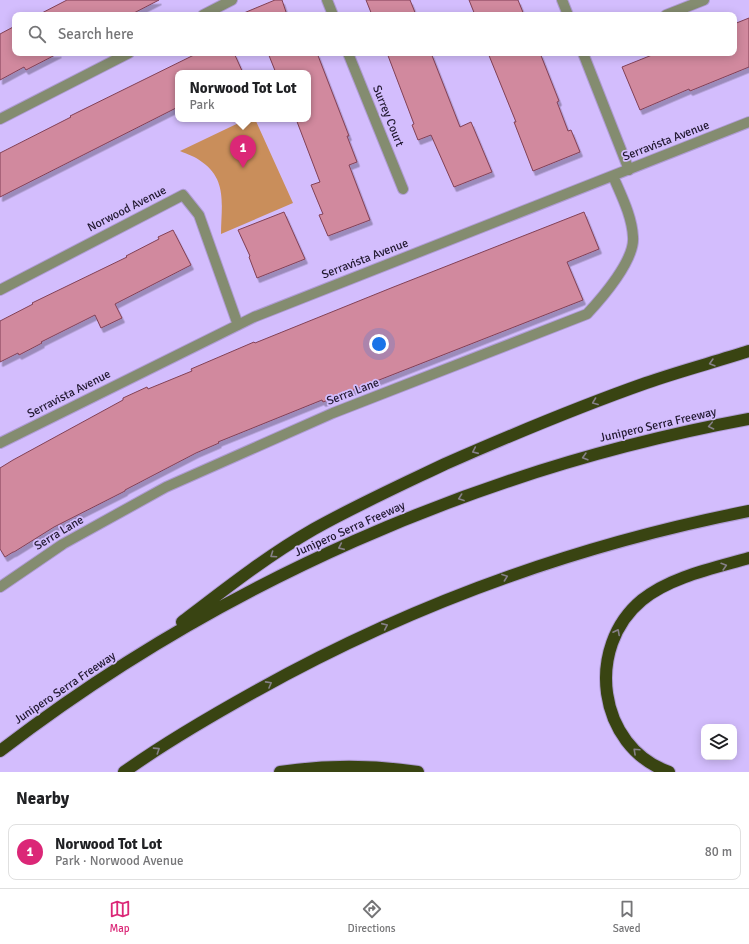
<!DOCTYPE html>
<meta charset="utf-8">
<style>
body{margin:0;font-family:Signika,sans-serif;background:#f2f2f2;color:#202124}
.controls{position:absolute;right:12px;bottom:12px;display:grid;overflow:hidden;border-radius:8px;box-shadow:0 2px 10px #0003}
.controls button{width:36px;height:36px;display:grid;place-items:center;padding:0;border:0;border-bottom:1px solid #e0e0e0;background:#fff;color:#202124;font:20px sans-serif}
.you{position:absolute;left:379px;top:344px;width:14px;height:14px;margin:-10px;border:3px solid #fff;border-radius:50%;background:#1a73e8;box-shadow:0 0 0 6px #1a73e833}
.badge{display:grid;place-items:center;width:26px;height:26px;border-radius:50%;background:#db2777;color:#fff;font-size:13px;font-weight:700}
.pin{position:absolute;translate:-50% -33px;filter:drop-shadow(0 1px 2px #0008)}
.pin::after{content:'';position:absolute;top:21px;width:14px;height:12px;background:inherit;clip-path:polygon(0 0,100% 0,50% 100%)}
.popup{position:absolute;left:175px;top:70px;width:136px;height:52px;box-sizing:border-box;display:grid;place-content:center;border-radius:8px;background:#fff;filter:drop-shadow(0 1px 3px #0005);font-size:13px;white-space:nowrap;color:#757577}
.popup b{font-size:15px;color:#202124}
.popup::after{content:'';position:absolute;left:50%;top:100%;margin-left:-8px;border:8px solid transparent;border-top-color:#fff}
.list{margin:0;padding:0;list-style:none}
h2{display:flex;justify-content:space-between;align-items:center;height:52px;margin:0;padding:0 16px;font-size:17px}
h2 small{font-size:13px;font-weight:400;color:#757577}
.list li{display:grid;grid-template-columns:26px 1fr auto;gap:12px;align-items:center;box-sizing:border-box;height:56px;margin:0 8px 8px;padding:0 8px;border:1px solid #e0e0e0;border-radius:8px}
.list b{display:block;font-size:15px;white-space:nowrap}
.list p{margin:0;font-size:13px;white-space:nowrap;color:#757577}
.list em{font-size:13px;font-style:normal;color:#757577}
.icon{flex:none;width:22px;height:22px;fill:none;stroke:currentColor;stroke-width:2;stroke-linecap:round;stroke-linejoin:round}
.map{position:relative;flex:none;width:749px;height:772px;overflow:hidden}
.search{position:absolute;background:#fff;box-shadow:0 2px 10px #0003;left:12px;right:12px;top:12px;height:44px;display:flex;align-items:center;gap:10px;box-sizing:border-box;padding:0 14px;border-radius:8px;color:#757577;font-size:15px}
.sheet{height:116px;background:#fff}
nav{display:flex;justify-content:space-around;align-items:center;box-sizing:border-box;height:56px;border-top:1px solid #e0e0e0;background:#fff;font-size:11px;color:#757577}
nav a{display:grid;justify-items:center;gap:2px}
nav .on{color:#db2777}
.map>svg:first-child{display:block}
</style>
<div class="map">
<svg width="749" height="772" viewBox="0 0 749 772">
<defs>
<filter id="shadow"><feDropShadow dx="2.5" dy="4.5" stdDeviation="0" flood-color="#0004"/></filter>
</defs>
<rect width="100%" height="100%" fill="#d3bdfd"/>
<path fill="#c98e5b" d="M 247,119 L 255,119 L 293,203 L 221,234 C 221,207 228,180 202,162 C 196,157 187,154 180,151 Z"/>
<path fill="#d1899e" stroke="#824156" filter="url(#shadow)" d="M 67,0 L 159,0 L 130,15 L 38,15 Z
M 275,0 L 282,0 L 287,15 L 239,15 Z
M 366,0 L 410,0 L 416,15 L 372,15 Z
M 469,0 L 518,0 L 524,15 L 475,15 Z
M 749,18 L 749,67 L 690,91 L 689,89 L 640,110 L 622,67 L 657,53 L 734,53 L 734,24 Z
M 15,26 L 15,53 L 59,53 L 26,70 L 24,67 L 0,80 L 0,34 Z
M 198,53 L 234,53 L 243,73 L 178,73 L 178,107 L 0,197 L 0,153 L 71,117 L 70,116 Z
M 268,53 L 317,53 L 349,136 L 347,136 L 357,162 L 349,165 L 370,220 L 328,236 L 319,215 L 323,214 L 311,185 L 320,182 L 296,119 L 308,119 L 308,73 L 276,73 Z
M 387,53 L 431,53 L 460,127 L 471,122 L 492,172 L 454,187 L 431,135 L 418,140 L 412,125 L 414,124 Z
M 488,53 L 540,53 L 559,101 L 557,102 L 568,131 L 571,130 L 580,152 L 533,171 L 514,122 L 516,122 Z
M 284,212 L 305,259 L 257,278 L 249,257 L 250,256 L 238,230 Z
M 584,212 L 599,249 L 567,262 L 583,300 L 323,402 L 322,400 L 218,442 L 219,443 L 196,453 L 125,490 L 125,491 L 54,527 L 14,552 L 13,552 L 5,557 L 0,549 L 0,468 L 13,460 L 123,400 L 123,398 L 147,387 L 148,389 L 192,371 L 191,369 L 254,342 L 255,343 L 391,288 Z
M 173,230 L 191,265 L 115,304 L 122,318 L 101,328 L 95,315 L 41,342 L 42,343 L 19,355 L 18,353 L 0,362 L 0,321 L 33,304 L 32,303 L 127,257 L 126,256 L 159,239 L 158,237 Z"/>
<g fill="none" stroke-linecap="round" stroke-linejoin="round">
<defs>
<path id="minor" d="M 327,0 L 333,15
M 562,0 L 568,15
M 203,15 L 232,0
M 666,15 L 704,0
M 348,53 L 403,189
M 583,53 L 629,170
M 0,119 L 129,53
M 0,290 L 183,195 L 199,215 L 238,325
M 0,443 L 254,317 L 749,122
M 0,587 L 63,544 L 166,487 L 333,413 L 587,314 C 602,298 635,260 633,237 C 632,216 621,195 613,176"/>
<path id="motorway" d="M 182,622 C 225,589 267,556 314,529 C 357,505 401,485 445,464 C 511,435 578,407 646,383 C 680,371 715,362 749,351
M 0,751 C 219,583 478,469 749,419
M 124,772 C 166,742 211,716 256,691 C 410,605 576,545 749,511
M 280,772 C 326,765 372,765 418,772
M 669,772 C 597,746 585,647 642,600 C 670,577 714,568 749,558"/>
</defs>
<use href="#minor" stroke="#af9cd4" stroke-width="12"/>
<use href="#motorway" stroke="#af9cd4" stroke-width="14"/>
<use href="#minor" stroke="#848c70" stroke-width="10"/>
<use href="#motorway" stroke="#394412" stroke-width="12"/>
</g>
<defs><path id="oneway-chevron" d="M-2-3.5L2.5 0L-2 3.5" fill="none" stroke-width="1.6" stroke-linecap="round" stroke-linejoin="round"/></defs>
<g stroke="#868088">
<use href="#oneway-chevron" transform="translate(712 363) rotate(164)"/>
<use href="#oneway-chevron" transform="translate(595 402) rotate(159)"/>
<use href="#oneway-chevron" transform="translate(711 426) rotate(168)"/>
<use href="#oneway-chevron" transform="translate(475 451) rotate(156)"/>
<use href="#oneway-chevron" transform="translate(585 457) rotate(164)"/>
<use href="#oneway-chevron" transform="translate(461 498) rotate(160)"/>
<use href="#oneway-chevron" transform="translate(341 547) rotate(156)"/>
<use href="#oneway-chevron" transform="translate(273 555) rotate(146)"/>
<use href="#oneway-chevron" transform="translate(724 566) rotate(-17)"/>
<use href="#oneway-chevron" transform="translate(505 577) rotate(-20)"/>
<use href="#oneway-chevron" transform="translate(385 626) rotate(-24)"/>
<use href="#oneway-chevron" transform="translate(617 632) rotate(-63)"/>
<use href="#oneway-chevron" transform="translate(269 684) rotate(-29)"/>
<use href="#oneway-chevron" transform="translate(157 750) rotate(-33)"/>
<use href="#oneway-chevron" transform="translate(636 751) rotate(-137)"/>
</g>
<g text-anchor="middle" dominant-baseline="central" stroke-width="3.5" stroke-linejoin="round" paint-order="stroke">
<g font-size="12" fill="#211830" stroke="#d3bdfd">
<text transform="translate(388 116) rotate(68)">Surrey Court</text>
<text transform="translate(666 141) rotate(-21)">Serravista Avenue</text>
<text transform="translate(127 209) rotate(-27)">Norwood Avenue</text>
<text transform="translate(365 259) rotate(-21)">Serravista Avenue</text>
<text transform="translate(353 392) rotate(-21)">Serra Lane</text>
<text transform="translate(69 394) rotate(-27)">Serravista Avenue</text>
<text transform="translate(658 425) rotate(-13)">Junipero Serra Freeway</text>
<text transform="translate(350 529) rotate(-24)">Junipero Serra Freeway</text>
<text transform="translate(59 533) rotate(-31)">Serra Lane</text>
<text transform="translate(65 688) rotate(-34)">Junipero Serra Freeway</text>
</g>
</g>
</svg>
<div class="controls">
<button><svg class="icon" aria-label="layers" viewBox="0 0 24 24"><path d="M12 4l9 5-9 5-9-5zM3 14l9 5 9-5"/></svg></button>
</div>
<div class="you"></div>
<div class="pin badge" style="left:243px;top:168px">1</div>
<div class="popup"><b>Norwood Tot Lot</b>Park</div>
<div class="search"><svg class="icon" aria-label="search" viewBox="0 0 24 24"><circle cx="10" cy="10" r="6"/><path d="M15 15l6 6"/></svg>Search here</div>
</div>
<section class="sheet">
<h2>Nearby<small></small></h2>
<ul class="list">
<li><span class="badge">1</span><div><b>Norwood Tot Lot</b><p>Park · Norwood Avenue</p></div><em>80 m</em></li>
</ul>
</section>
<nav>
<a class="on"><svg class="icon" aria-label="map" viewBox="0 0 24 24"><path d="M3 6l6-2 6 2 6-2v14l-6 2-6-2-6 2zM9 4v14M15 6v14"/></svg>Map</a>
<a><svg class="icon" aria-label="directions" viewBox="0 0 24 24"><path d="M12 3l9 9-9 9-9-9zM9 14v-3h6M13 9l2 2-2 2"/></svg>Directions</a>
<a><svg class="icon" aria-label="saved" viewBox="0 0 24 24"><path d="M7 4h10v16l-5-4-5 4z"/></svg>Saved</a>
</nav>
